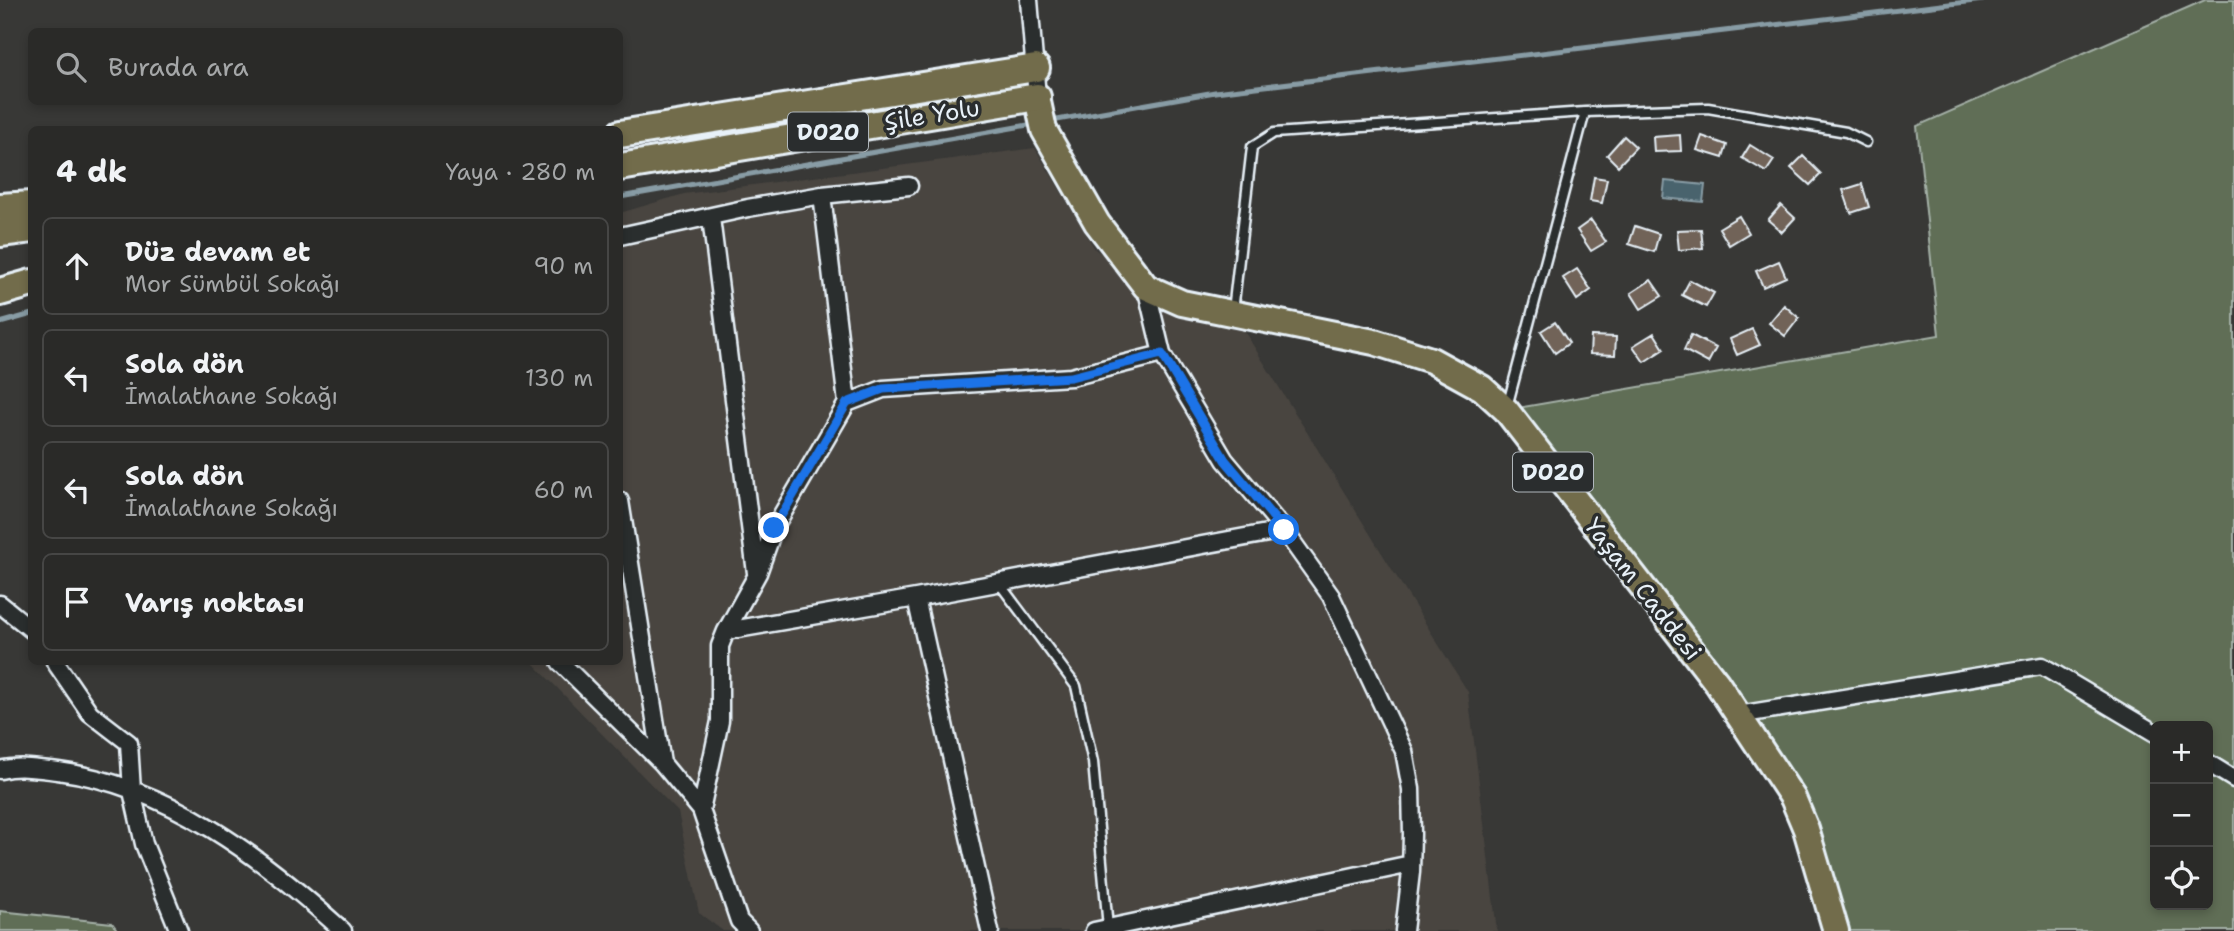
<!DOCTYPE html>
<html lang="tr">
<meta charset="utf-8">
<style>
body{margin:0;font-family:"Shantell Sans",sans-serif;background:#323230;color:#f1f3f6}
.controls{position:absolute;right:21px;bottom:21px;display:grid;overflow:hidden;border-radius:10px;box-shadow:0 4px 10px #0003}
.controls button{width:63px;height:63px;display:grid;place-items:center;padding:0;border:0;border-bottom:2px solid #464645;background:#2a2a28;color:#f1f3f6;font:35px sans-serif}
.stop{position:absolute;width:21px;height:21px;margin:-16px;border:5px solid #1a73e8;border-radius:50%;background:#fff}
.stop.end{background:#1a73e8;border-color:#fff;box-shadow:0 2px 7px #0008}
.list{margin:0;padding:0;list-style:none}
h2{display:flex;justify-content:space-between;align-items:center;height:91px;margin:0;padding:0 28px;font-size:30px}
h2 small{font-size:23px;font-weight:400;color:#a5a7a8}
.list li{display:grid;grid-template-columns:46px 1fr auto;gap:21px;align-items:center;box-sizing:border-box;height:98px;margin:0 14px 14px;padding:0 14px;border:2px solid #464645;border-radius:10px}
.list b{display:block;font-size:26px;white-space:nowrap}
.list p{margin:0;font-size:23px;white-space:nowrap;color:#a5a7a8}
.list em{font-size:23px;font-style:normal;color:#a5a7a8}
.icon{flex:none;width:38px;height:38px;fill:none;stroke:currentColor;stroke-width:2;stroke-linecap:round;stroke-linejoin:round}
.map{position:relative;flex:none;width:2234px;height:931px;overflow:hidden}
.search{position:absolute;background:#2a2a28;box-shadow:0 4px 10px #0003;left:28px;top:28px;width:595px;height:77px;display:flex;align-items:center;gap:18px;box-sizing:border-box;padding:0 24px;border-radius:10px;color:#a5a7a8;font-size:26px}
.panel{position:absolute;background:#2a2a28;box-shadow:0 4px 10px #0003;left:28px;top:126px;width:595px;height:539px;border-radius:10px}
.map>svg:first-child{display:block}
</style>
<div class="map">
<svg width="2234" height="931" viewBox="0 0 2234 931">
<rect width="100%" height="100%" fill="#383836"/>
<filter id="ink" filterUnits="userSpaceOnUse"><feTurbulence type="fractalNoise" baseFrequency=".0143" numOctaves="2"/><feDisplacementMap in="SourceGraphic" scale="14" xChannelSelector="R" yChannelSelector="G"/><feConvolveMatrix kernelMatrix="1 2 1 2 8 2 1 2 1" color-interpolation-filters="sRGB"/></filter>
<g filter="url(#ink)">
<path fill="#494540" fill-rule="evenodd" d="M 1035,148 L 1095,249 L 1146,289 L 1146,287 L 1233,313 L 1468,692 L 1497,931 L 1405,931 L 1411,864 L 1404,751 L 1390,727 L 1398,752 L 1408,863 L 1403,931 L 723,931 L 699,913 L 678,812 L 532,662 L 620,662 L 620,213 L 684,194 ZM 1172,369 L 1284,529 L 1284,530 L 1221,460 Z"/>
<path fill="#606e56" stroke="#a4b0a7" stroke-width="2" fill-rule="evenodd" d="M 2205,0 L 2234,0 L 2234,931 L 1834,931 L 1793,798 L 1506,410 L 1939,335 L 1917,126 ZM 2155,726 L 2208,726 L 2208,905 L 2155,905 Z
M 0,911 L 112,923 L 118,931 L 0,931 Z"/>
<path fill="#48636d" stroke="#889ca5" stroke-width="2" d="M 1665,181 L 1705,185 L 1703,202 L 1663,198 Z"/>
<g fill="none" stroke-linecap="round" stroke-linejoin="round">
<path stroke="#889ca5" stroke-width="5" d="M 1057,120 L 1215,92 L 1983,0
M 620,197 L 1028,125
M 0,323 L 32,314"/>
</g>
<path fill="#716358" stroke="#e8f1f8" stroke-width="2" d="M 1680,135 L 1681,151 L 1654,152 L 1653,137 Z
M 1624,136 L 1636,147 L 1618,166 L 1607,155 Z
M 1702,136 L 1727,145 L 1723,158 L 1697,150 Z
M 1750,145 L 1774,160 L 1766,172 L 1742,158 Z
M 1803,156 L 1821,174 L 1810,185 L 1791,168 Z
M 1594,177 L 1607,179 L 1602,203 L 1590,201 Z
M 1862,184 L 1869,207 L 1851,213 L 1843,190 Z
M 1781,205 L 1795,218 L 1782,232 L 1768,220 Z
M 1739,216 L 1749,233 L 1729,245 L 1719,228 Z
M 1591,220 L 1606,242 L 1591,251 L 1577,230 Z
M 1635,226 L 1659,234 L 1654,252 L 1629,244 Z
M 1701,229 L 1703,248 L 1679,250 L 1677,230 Z
M 1779,261 L 1786,277 L 1763,287 L 1756,271 Z
M 1577,269 L 1591,290 L 1577,300 L 1563,278 Z
M 1651,280 L 1662,296 L 1641,309 L 1631,293 Z
M 1690,280 L 1714,293 L 1706,307 L 1682,295 Z
M 1784,305 L 1799,318 L 1785,336 L 1769,323 Z
M 1555,322 L 1569,343 L 1555,353 L 1541,331 Z
M 1752,329 L 1760,345 L 1737,355 L 1730,339 Z
M 1654,333 L 1664,349 L 1644,362 L 1633,346 Z
M 1691,335 L 1716,348 L 1708,363 L 1684,350 Z
M 1591,336 L 1616,337 L 1615,355 L 1590,354 Z"/>
<g fill="none" stroke-linecap="round" stroke-linejoin="round">
<defs>
<path id="service" d="M 1233,311 L 1252,147 L 1274,133 L 1585,112 L 1708,108 L 1846,132 L 1866,142
M 1507,407 L 1585,112
M 999,583 L 1076,686 L 1093,762 L 1108,928"/>
<path id="minor" d="M 1029,0 L 1037,97
M 822,195 L 847,403
M 711,218 L 756,573
M 620,236 L 748,208 L 822,195 L 909,186
M 1146,287 L 1162,354 L 1225,460 L 1284,530 L 1331,596 L 1404,751 L 1411,789 L 1412,834 L 1411,872 L 1404,931
M 620,501 L 662,763 L 701,810 L 739,921 L 749,931
M 916,598 L 990,931
M 0,604 L 32,630
M 726,631 L 916,598 L 1284,530
M 55,662 L 90,713 L 129,743 L 132,791 L 144,844 L 179,931
M 560,662 L 662,763
M 1738,715 L 2042,666 L 2155,733
M 2208,763 L 2234,779
M 0,770 C 19,765 40,769 58,771 C 169,786 263,858 343,931
M 701,810 L 720,721 L 720,646 L 726,631 L 758,573 L 774,528 L 847,403 L 883,389 L 1071,377 L 1162,354
M 1094,931 L 1411,864"/>
<path id="primary" d="M 1037,97 L 1044,130 L 1097,223 L 1146,287 L 1182,303 L 1374,342 L 1431,360 L 1482,388 L 1506,410 L 1717,683 L 1793,798 L 1806,829 L 1836,931"/>
<path id="trunk" d="M 620,134 L 1036,68
M 620,167 L 1037,97
M 0,207 L 32,205
M 0,233 L 32,229
M 0,292 L 32,283"/>
</defs>
<use href="#service" stroke="#e8f1f8" stroke-width="13"/>
<use href="#minor" stroke="#e8f1f8" stroke-width="21"/>
<use href="#primary" stroke="#e8f1f8" stroke-width="30"/>
<use href="#trunk" stroke="#e8f1f8" stroke-width="32"/>
<use href="#service" stroke="#2a2d2e" stroke-width="8"/>
<use href="#minor" stroke="#2a2d2e" stroke-width="16"/>
<use href="#primary" stroke="#726c4b" stroke-width="24"/>
<use href="#trunk" stroke="#726c4b" stroke-width="26"/>
</g>
</g>
<g fill="none" stroke-linecap="round" stroke-linejoin="round" filter="url(#ink)">
<path stroke="#1a73e8" stroke-width="9" d="M 774,528 L 847,403 L 883,389 L 1071,377 L 1162,354 L 1225,460 L 1284,530"/>
</g>
<g text-anchor="middle" dominant-baseline="central" stroke-width="7" stroke-linejoin="round" paint-order="stroke">
<g fill="#2a2d2e" stroke="#afb6bb" stroke-width="2">
<rect x="788" y="112.5" width="80" height="39" rx="5"/>
<rect x="1513" y="452.5" width="80" height="39" rx="5"/>
</g>
<g font-size="23" font-weight="bold" fill="#e8f1f8">
<text x="828" y="132">D020</text>
<text x="1553" y="472">D020</text>
</g>
<g font-size="24" fill="#e8f1f8" stroke="#2a2d2e">
<text transform="translate(932 115) rotate(-9)">Şile Yolu</text>
<text transform="translate(1643 589) rotate(52)">Yaşam Caddesi</text>
</g>
</g>
</svg>
<div class="controls">
<button>+</button>
<button>−</button>
<button><svg class="icon" aria-label="locate" viewBox="0 0 24 24"><circle cx="12" cy="12" r="6"/><path d="M12 2v4M12 18v4M2 12h4M18 12h4"/></svg></button>
</div>
<div class="stop" style="left:1284px;top:530px"></div>
<div class="stop end" style="left:774px;top:528px"></div>
<div class="search"><svg class="icon" aria-label="search" viewBox="0 0 24 24"><circle cx="10" cy="10" r="6"/><path d="M15 15l6 6"/></svg>Burada ara</div>
<section class="panel">
<h2>4 dk<small>Yaya · 280 m</small></h2>
<ul class="list">
<li><svg class="icon" aria-label="ahead" viewBox="0 0 24 24"><path d="M12 20V5M6 11l6-6 6 6"/></svg><div><b>Düz devam et</b><p>Mor Sümbül Sokağı</p></div><em>90 m</em></li>
<li><svg class="icon" aria-label="left" viewBox="0 0 24 24"><path d="M17 20v-9H6M10 6l-5 5 5 5"/></svg><div><b>Sola dön</b><p>İmalathane Sokağı</p></div><em>130 m</em></li>
<li><svg class="icon" aria-label="left" viewBox="0 0 24 24"><path d="M17 20v-9H6M10 6l-5 5 5 5"/></svg><div><b>Sola dön</b><p>İmalathane Sokağı</p></div><em>60 m</em></li>
<li><svg class="icon" aria-label="arrive" viewBox="0 0 24 24"><path d="M6 21V4h12l-3 4 3 4H6"/></svg><div><b>Varış noktası</b></div></li>
</ul>
</section>
</div>
